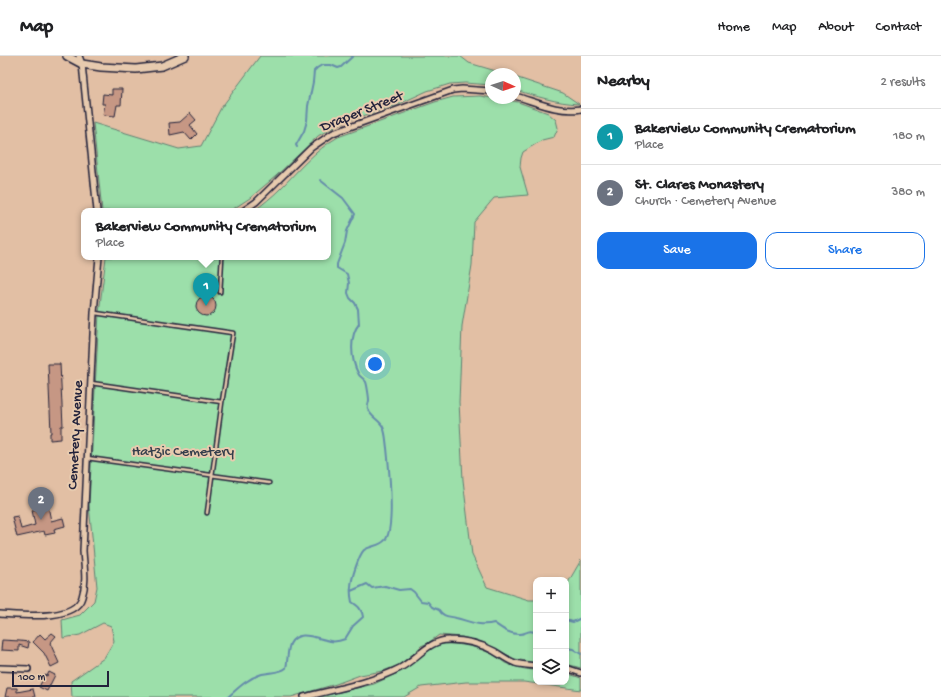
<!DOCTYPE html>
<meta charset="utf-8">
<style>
body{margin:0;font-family:"Gochi Hand",sans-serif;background:#f6f6f6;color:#202124}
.controls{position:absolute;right:12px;bottom:12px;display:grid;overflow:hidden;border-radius:8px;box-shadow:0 2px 6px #0003}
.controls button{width:36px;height:36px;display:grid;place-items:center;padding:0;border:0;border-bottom:1px solid #e0e0e0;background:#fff;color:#202124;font:20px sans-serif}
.compass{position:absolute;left:485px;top:12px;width:36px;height:36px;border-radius:50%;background:#fff;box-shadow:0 2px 6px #0003;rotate:93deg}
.scale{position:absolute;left:12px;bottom:10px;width:97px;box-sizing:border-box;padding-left:4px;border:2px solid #22223b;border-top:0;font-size:11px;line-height:14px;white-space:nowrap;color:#22223b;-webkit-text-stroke:3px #e7caae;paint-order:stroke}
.you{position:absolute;left:375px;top:308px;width:14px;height:14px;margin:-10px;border:3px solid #fff;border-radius:50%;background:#1a73e8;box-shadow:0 0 0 6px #1a73e833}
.badge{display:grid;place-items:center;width:26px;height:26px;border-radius:50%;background:#1a73e8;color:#fff;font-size:13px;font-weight:700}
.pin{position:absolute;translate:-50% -33px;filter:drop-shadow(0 1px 2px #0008)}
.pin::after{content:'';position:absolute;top:21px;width:14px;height:12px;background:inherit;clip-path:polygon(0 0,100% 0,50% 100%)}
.popup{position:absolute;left:81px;top:152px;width:250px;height:52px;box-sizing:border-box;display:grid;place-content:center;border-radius:8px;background:#fff;filter:drop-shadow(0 1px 3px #0005);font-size:13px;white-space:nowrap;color:#757577}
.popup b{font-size:15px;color:#202124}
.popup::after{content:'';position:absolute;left:50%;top:100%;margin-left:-8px;border:8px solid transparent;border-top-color:#fff}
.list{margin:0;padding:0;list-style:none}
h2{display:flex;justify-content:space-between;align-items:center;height:52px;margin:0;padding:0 16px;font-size:17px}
h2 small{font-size:13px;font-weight:400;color:#757577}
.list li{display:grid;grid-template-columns:26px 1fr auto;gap:12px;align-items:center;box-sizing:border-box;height:56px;padding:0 16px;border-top:1px solid #e0e0e0}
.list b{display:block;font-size:15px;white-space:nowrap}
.list p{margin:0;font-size:13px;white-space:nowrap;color:#757577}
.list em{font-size:13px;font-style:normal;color:#757577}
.actions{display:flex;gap:8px;padding:12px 16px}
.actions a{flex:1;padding:9px 0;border:1px solid #1a73e8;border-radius:12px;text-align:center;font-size:14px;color:#1a73e8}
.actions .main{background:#1a73e8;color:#fff}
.icon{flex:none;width:22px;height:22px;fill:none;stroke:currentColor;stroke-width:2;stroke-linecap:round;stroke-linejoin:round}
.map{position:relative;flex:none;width:581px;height:641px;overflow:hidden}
header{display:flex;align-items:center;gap:24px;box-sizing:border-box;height:56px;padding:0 20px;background:#fff;border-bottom:1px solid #e0e0e0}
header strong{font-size:19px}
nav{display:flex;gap:22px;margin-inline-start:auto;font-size:14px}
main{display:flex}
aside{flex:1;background:#fff}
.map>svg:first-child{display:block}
</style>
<header>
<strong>Map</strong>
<nav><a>Home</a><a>Map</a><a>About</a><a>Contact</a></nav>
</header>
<main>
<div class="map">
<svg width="581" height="641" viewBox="0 0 581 641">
<rect width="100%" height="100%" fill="#e2bfa4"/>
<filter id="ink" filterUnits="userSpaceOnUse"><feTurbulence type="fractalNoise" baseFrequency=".025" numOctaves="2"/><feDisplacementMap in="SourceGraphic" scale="8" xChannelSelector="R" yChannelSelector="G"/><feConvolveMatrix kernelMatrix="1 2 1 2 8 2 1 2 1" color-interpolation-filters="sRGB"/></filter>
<g filter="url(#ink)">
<path fill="#9cdfaa" stroke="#5f8072" d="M 260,0 L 460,0 L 469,7 L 506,18 L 491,18 L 491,29 L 465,27 L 450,28 L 427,35 L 397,49 L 347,65 L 333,71 L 318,80 L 276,120 L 250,142 L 230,155 L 102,155 L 93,67 L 179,93 L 201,90 L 221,52 Z
M 515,21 L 563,37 L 579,48 C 556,47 536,40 515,34 Z
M 480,40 L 518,46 L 548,57 L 556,64 L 558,72 L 554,81 L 542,84 L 523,96 L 521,102 L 520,111 L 528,139 L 494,142 L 474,166 L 472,209 L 462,270 L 459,346 L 463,424 L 472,499 L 487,531 L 529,544 L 536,544 L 536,607 L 515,603 L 484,587 L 462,581 L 439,579 L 428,587 L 421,590 L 413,598 L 399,609 L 383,615 L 360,619 L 336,628 L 291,641 L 72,641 L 71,625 L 104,602 L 114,585 L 111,570 L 103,567 L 80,579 L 63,582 L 62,564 L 80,559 L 94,545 L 97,531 L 89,449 L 99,257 L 106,201 L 328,201 L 328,155 L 254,155 C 263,148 272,141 280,133 C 298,115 315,94 338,81 L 435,46 L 453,41 Z
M 581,504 L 581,612 L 566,608 L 566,530 Z
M 439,588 C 458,587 475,590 492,598 C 497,601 501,604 505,607 C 515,611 526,614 536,614 L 536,626 L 566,626 L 566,617 L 581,622 L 581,634 L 524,626 L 466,626 L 421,631 L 404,641 L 318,641 L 374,628 L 402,615 L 413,607 L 431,592 Z"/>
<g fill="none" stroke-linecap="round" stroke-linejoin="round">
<path stroke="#658caa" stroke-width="2" d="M 297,91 L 296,89 L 304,75 L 307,65 L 308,50 L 313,26 L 314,15 L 317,12 L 322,9 L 331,9 L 338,12 L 341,11 L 353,0
M 351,535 L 367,528 L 372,532 L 385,530 L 399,534 L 410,533 L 414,536 L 421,545 L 428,546 L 432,551 L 439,554 C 443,561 449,560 456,562 C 469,565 480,571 494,567 C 501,572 509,578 518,578 C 525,579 529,572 536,577
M 566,564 L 573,566 L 581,562
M 566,592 L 573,593 L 581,598
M 228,641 C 238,632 248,622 262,618 C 270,616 280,617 286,612 C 288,604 287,596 290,588 C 298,572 317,583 330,585 C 335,586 340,585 345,583 L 353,570 L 363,561 C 362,553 358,550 352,546 C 351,541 350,536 351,531 C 351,523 359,499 364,494 C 371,489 380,491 386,483 C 395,469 389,411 387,392 C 386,386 386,377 383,371 C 380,364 370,361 368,353 C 367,349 369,347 369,344 C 369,341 367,328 366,326 C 364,322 359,321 358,317 C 351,304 349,280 359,268 L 358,253 L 355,247 L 350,242 L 348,237 L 349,227 L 347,218 L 337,212 L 337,208 L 345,187 L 347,175 L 355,158 L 343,142 L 320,124"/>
</g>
<path fill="#c69784" stroke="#22223b" d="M 112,33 L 122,33 L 121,49 L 117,49 L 115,60 L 103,59 L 105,48 L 102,48 L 103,38 L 112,39 Z
M 190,57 L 196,64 L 190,69 L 197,78 L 191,84 L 184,76 L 170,79 L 169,67 L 180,66 Z
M196 250a10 10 0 1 1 20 0a10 10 0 1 1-20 0Z
M 48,308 L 60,308 L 63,370 L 61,370 L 61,383 L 50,384 L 50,377 L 51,377 Z
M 47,445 L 51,465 L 63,462 L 65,470 L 54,473 L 55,477 L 45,479 L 44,475 L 17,481 L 12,461 L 18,460 L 21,473 L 35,469 L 32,454 L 39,453 L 37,448 Z
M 52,577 L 56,580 L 50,587 L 59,607 L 51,611 L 44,597 L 33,586 L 40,578 L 45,583 Z
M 2,584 L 20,585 L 29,586 L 28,592 L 19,589 L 19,595 L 1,594 Z
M 49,616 L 55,619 L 47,635 L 39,631 L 45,619 L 47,620 Z
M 7,632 L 17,632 L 17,636 L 33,633 L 35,641 L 5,641 Z"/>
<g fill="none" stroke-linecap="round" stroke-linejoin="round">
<defs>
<path id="lane" d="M 220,236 L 222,201
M 91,327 L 222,346 L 233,277 L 95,257
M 87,402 L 269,427
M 207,457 L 222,346"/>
<path id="street" d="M 79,0 L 82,8 L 97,155
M 515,40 C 536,46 559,57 581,53
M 243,155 L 256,146 L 311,92 L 333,77 L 453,34 L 462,33 L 491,35
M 0,558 C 20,559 75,566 82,541 C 87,526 84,511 83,495 L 94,257 L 99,201
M 0,612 L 28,613
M 566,612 L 581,617
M 304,641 C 336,633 371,627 400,612 C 417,603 430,583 450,584 C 464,584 481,588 494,595 C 501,599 507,604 515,607 C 522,609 529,609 536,610"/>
<path id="secondary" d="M 67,0 L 82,8 L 101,11 L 136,13 L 162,10 L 185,0"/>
</defs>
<use href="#lane" stroke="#22223b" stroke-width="5.5"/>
<use href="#street" stroke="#22223b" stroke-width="8"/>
<use href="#secondary" stroke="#22223b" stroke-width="10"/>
<use href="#lane" stroke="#e7caae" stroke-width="2.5"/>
<use href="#street" stroke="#e7caae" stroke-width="5"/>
<use href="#secondary" stroke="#e7caae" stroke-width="7"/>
</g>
</g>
<g text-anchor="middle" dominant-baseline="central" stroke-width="4" stroke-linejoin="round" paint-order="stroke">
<g font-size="15" fill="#22223b" stroke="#e7caae">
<text transform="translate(362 56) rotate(-22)">Draper Street</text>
<text transform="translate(76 379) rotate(-87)">Cemetery Avenue</text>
</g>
<g font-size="15" fill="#343e4c" stroke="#e7caae">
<text x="183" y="396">Hatzic Cemetery</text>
</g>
</g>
</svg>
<div class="controls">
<button>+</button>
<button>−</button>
<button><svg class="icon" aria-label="layers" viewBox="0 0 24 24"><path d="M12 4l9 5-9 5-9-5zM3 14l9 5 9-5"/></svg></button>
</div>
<svg class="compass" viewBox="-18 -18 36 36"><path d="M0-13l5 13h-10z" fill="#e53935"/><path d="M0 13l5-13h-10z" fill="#757577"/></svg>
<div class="scale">100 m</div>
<div class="you"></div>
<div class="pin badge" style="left:206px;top:250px;background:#0f9aa8">1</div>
<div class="popup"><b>Bakerview Community Crematorium</b>Place</div>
<div class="pin badge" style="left:41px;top:464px;background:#6b7280">2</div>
</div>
<aside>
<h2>Nearby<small>2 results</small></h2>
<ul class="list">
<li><span class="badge" style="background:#0f9aa8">1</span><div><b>Bakerview Community Crematorium</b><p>Place</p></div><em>180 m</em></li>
<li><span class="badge" style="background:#6b7280">2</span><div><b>St. Clares Monastery</b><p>Church · Cemetery Avenue</p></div><em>380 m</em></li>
</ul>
<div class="actions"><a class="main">Save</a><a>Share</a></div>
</aside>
</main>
